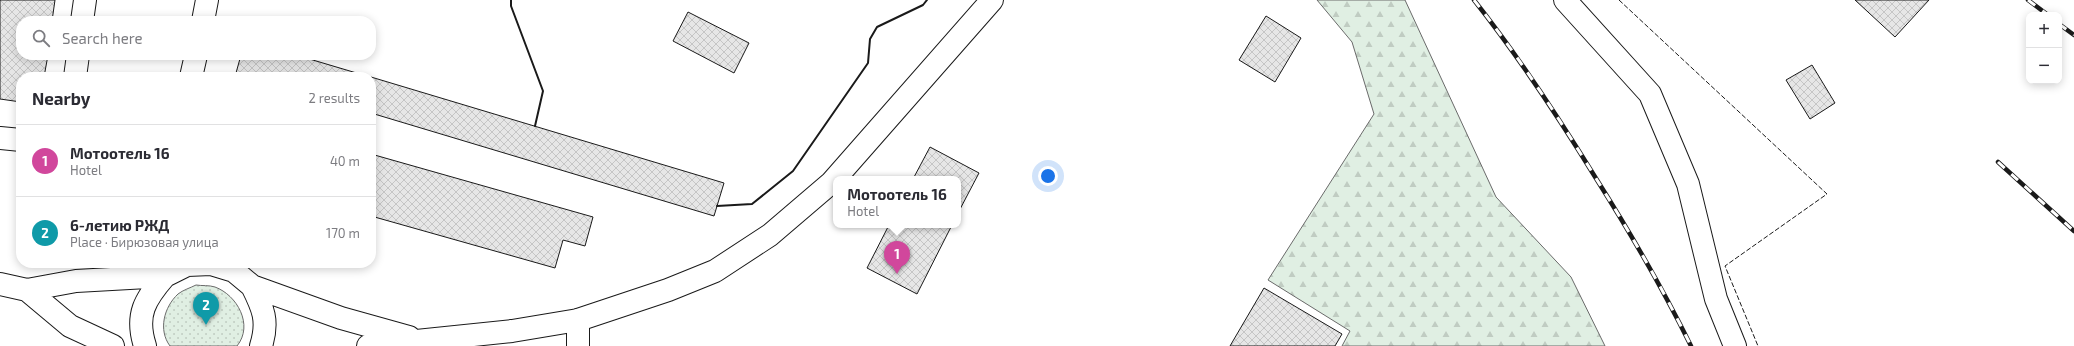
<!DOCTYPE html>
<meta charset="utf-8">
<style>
body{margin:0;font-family:"Exo 2",sans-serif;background:#f2f2f3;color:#2b2b33}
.controls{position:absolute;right:12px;top:12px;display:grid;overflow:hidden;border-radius:8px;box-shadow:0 2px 10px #0003}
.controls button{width:36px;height:36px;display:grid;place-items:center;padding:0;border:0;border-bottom:1px solid #e1e1e2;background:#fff;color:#2b2b33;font:20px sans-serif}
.you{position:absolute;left:1048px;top:176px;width:14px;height:14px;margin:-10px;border:3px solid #fff;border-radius:50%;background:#1a73e8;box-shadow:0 0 0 6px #1a73e833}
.badge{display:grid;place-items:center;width:26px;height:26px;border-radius:50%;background:#c62828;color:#fff;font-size:13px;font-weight:700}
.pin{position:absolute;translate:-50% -33px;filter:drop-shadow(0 1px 2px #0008)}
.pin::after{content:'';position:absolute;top:21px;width:14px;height:12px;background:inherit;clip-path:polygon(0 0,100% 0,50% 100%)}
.popup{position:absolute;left:833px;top:176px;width:128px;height:52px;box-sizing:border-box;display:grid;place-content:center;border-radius:8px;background:#fff;filter:drop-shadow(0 1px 3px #0005);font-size:13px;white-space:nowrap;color:#7c7c81}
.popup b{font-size:15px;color:#2b2b33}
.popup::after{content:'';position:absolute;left:50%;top:100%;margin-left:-8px;border:8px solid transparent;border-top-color:#fff}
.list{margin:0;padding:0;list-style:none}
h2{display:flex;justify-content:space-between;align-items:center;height:52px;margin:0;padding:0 16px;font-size:17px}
h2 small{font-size:13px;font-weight:400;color:#7c7c81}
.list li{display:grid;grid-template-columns:26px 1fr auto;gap:12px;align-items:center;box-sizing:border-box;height:72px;padding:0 16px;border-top:1px solid #e1e1e2}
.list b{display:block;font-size:15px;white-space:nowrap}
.list p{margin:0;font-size:13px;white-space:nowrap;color:#7c7c81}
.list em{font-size:13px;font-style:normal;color:#7c7c81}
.icon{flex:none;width:22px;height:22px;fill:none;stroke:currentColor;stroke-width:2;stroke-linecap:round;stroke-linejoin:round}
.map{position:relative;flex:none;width:2074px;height:346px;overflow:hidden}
.search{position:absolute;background:#fff;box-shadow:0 2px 10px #0003;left:16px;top:16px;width:360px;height:44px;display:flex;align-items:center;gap:10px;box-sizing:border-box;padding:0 14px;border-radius:16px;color:#7c7c81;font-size:15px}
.panel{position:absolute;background:#fff;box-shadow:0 2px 10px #0003;left:16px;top:72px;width:360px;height:196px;border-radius:16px}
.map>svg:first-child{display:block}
</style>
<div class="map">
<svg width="2074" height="346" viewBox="0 0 2074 346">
<defs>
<pattern id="grass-dots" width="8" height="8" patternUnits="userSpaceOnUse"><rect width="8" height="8" fill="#e0efe3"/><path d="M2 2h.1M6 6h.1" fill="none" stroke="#c0ccc2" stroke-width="1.8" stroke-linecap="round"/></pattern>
<pattern id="forest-firs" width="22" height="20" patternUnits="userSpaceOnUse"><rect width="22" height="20" fill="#e0efe3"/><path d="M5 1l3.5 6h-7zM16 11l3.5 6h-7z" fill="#c0ccc2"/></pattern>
<pattern id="building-cross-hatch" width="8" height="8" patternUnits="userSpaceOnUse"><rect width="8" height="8" fill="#e6e6e6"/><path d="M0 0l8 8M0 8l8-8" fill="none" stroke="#c5c5c5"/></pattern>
</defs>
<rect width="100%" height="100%" fill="#fff"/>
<path fill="url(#grass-dots)" stroke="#6a6a6a" d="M 196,285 C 202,286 209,285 215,287 C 237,295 254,325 237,346 L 170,346 C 158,330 164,307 178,294 C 183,290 190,288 196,285 Z"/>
<path fill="url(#forest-firs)" stroke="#6a6a6a" d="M 1317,0 L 1405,0 L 1496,197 L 1571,277 L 1605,346 L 1342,346 L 1350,331 L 1268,280 L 1374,114 L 1352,42 Z"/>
<path fill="url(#building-cross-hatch)" stroke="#1a1a1a" d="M 0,0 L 55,0 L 52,21 L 21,21 L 21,55 L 48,55 L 44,77 L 21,77 L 21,102 L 0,99 Z
M 1855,0 L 1929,0 L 1895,37 Z
M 688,12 L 749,43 L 734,73 L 673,41 Z
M 1266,16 L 1301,38 L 1275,82 L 1239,60 Z
M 241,55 L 296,55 L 370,77 L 249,77 L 236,73 Z
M 1812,65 L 1835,103 L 1810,119 L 1786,80 Z
M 371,77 L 724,183 L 714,216 L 371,113 Z
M 930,147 L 979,173 L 958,213 L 958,179 L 913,179 Z
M 371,154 L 593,217 L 585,246 L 563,240 L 555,268 L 371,216 Z
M 889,225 L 952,225 L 917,294 L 867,268 Z
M 1264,288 L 1342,334 L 1335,346 L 1230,346 Z"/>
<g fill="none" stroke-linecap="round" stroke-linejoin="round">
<defs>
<path id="minor" d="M 1565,0 L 1650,94 L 1688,184 L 1716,299 L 1735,346
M 82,21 L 85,0
M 203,21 L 207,0
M 75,77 L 78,55
M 191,77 L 196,55
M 0,138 L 21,140
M 578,346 L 578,320"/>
<path id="major" d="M 0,284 L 27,290 L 76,281 L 165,276 L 187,265 L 211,264 L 234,271 L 252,286 L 341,318 L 409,337
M 252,286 C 263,308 269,321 261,346
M 27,290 L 70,326 L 113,346
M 145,346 C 135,315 145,299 165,276
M 368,346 L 512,331 L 578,320 L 668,290 L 715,271 L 770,235 L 832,182 L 992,0"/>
</defs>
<use href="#minor" stroke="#1a1a1a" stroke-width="24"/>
<use href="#major" stroke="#1a1a1a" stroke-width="24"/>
<use href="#minor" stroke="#fff" stroke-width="22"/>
<use href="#major" stroke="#fff" stroke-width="22"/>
<defs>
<path id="rail" d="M 1474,0 C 1519,57 1559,118 1597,180 C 1631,234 1663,289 1691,346
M 2028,0 L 2048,15
M 2059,24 L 2074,35
M 1998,162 L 2074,231"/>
</defs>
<use href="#rail" stroke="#1a1a1a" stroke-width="4.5"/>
<use href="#rail" stroke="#fff" stroke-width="3" stroke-dasharray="9" stroke-linecap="butt"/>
<path stroke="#1a1a1a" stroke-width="1" stroke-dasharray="5 2" stroke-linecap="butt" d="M 1619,0 L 1827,194 L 1725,266 L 1758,346"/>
<path stroke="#1a1a1a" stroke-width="2" d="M 511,0 L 511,6 L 543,91 L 535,126
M 717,206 L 752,204 L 793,171 L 868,63 L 870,39 L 877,27 L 923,5 L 927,0"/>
</g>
</svg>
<div class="controls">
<button>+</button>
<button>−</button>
</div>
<div class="you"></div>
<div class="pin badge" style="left:897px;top:274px;background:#d1479c">1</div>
<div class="popup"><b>Мотоотель 16</b>Hotel</div>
<div class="pin badge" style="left:206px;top:325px;background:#0f9aa8">2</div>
<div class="search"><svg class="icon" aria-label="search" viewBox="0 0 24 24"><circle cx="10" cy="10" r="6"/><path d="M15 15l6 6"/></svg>Search here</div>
<section class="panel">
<h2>Nearby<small>2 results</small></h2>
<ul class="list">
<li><span class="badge" style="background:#d1479c">1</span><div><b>Мотоотель 16</b><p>Hotel</p></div><em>40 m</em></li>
<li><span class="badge" style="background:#0f9aa8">2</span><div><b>6-летию РЖД</b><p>Place · Бирюзовая улица</p></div><em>170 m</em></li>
</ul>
</section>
</div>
